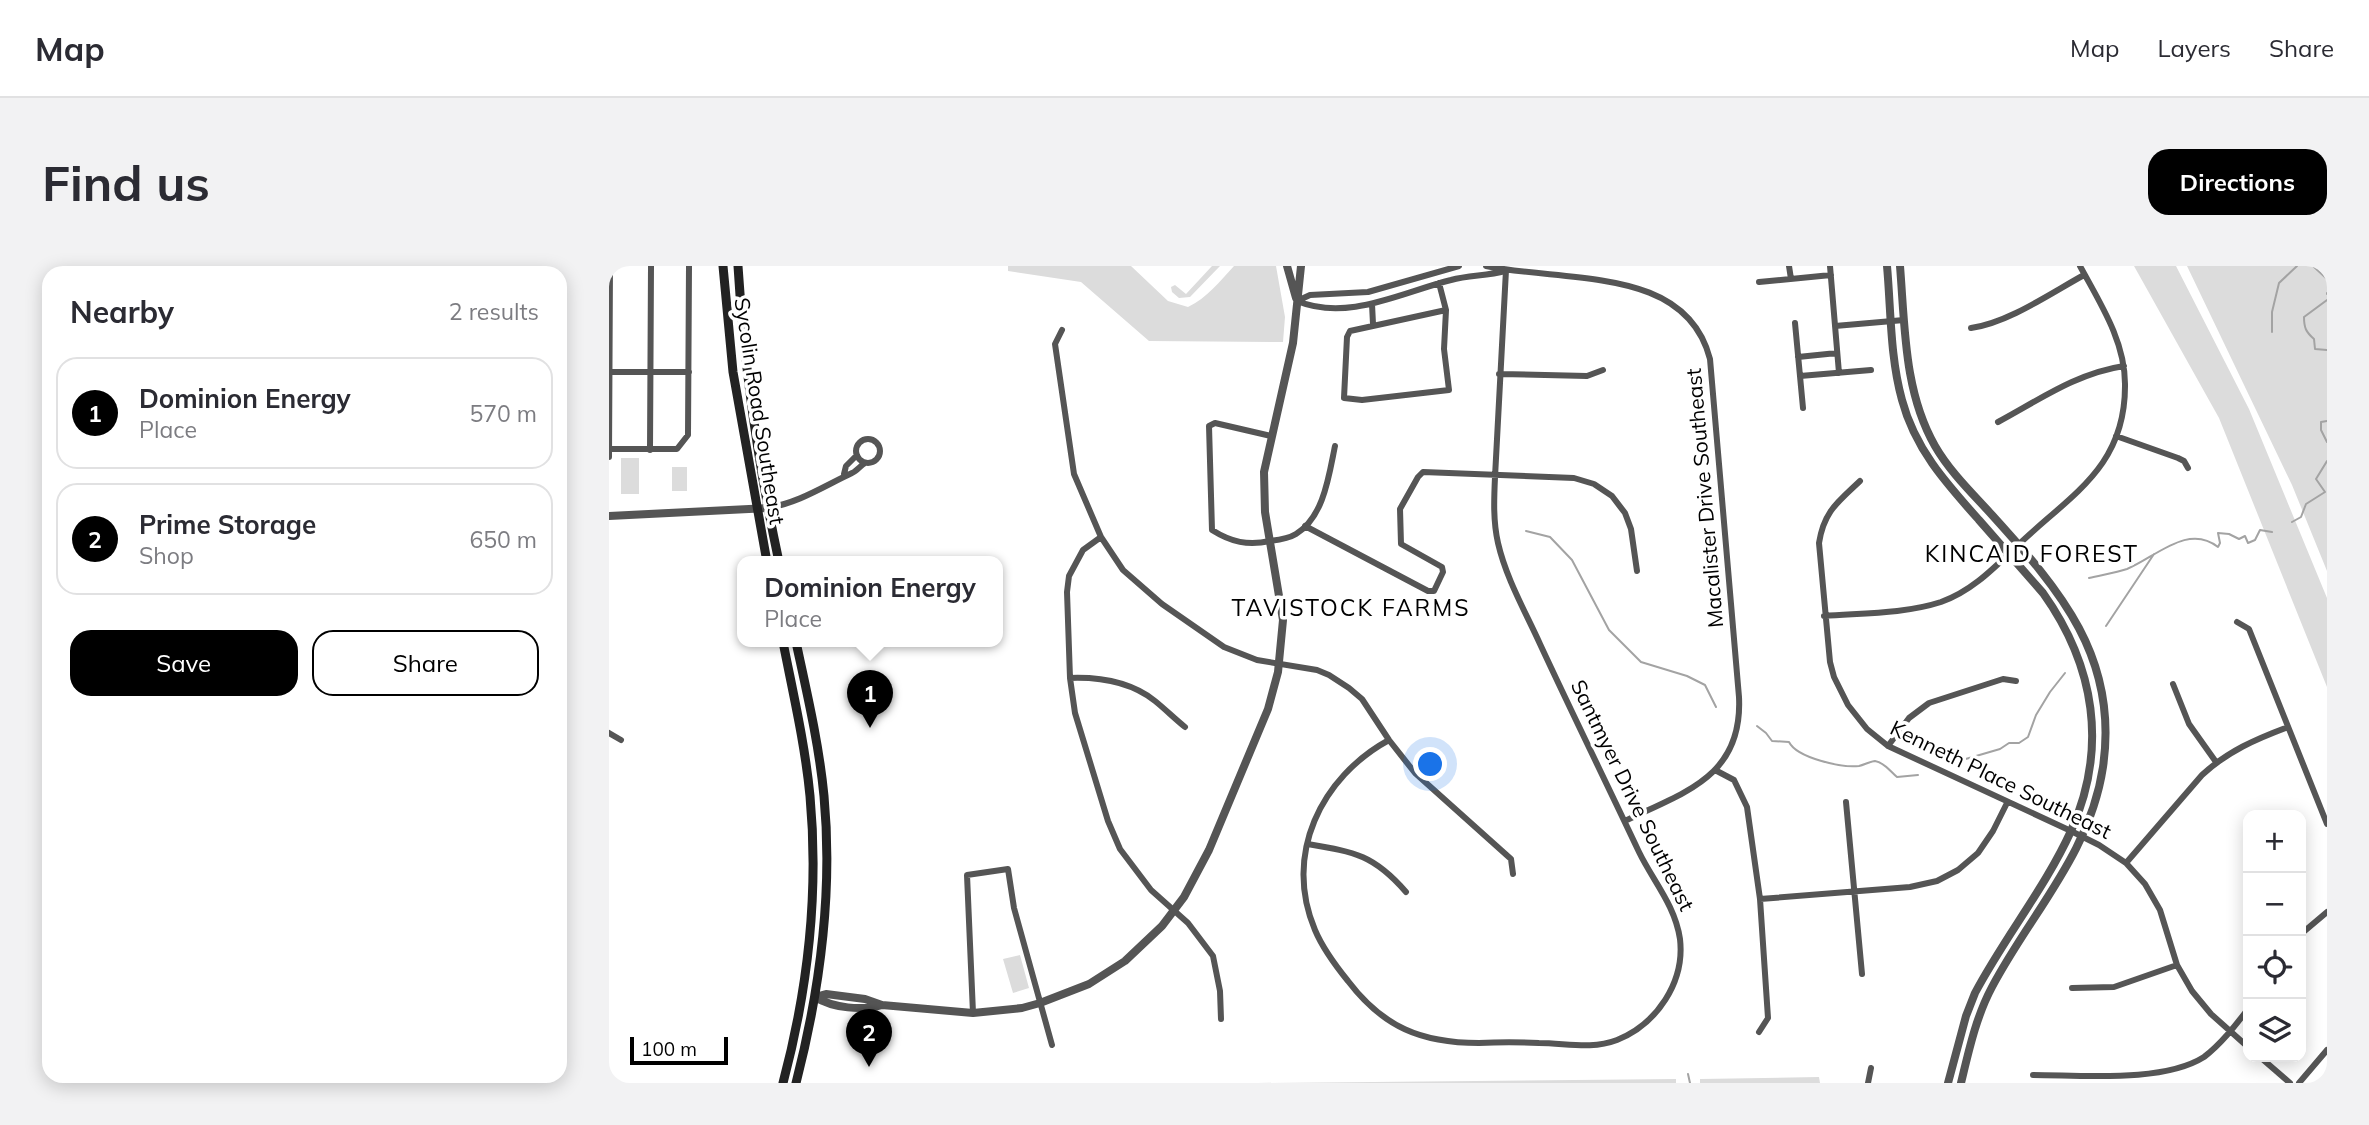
<!DOCTYPE html>
<meta charset="utf-8">
<style>
body{margin:0;font-family:Mulish,sans-serif;background:#f2f2f3;color:#2b2b33}
.controls{position:absolute;right:21px;bottom:21px;display:grid;overflow:hidden;border-radius:14px;box-shadow:0 4px 18px #0003}
.controls button{width:63px;height:63px;display:grid;place-items:center;padding:0;border:0;border-bottom:2px solid #e1e1e2;background:#fff;color:#2b2b33;font:35px sans-serif}
.scale{position:absolute;left:21px;bottom:18px;width:98px;box-sizing:border-box;padding-left:7px;border:4px solid #000;border-top:0;font-size:19px;line-height:24px;white-space:nowrap;color:#000;-webkit-text-stroke:5px #fff;paint-order:stroke}
.you{position:absolute;left:822px;top:499px;width:24px;height:24px;margin:-18px;border:5px solid #fff;border-radius:50%;background:#1a73e8;box-shadow:0 0 0 10px #1a73e833}
.badge{display:grid;place-items:center;width:46px;height:46px;border-radius:50%;background:#000;color:#fff;font-size:23px;font-weight:700}
.pin{position:absolute;translate:-50% -58px;filter:drop-shadow(0 2px 4px #0008)}
.pin::after{content:'';position:absolute;top:37px;width:24px;height:21px;background:inherit;clip-path:polygon(0 0,100% 0,50% 100%)}
.popup{position:absolute;left:128px;top:290px;width:266px;height:91px;box-sizing:border-box;display:grid;place-content:center;border-radius:14px;background:#fff;filter:drop-shadow(0 2px 5px #0005);font-size:23px;white-space:nowrap;color:#7c7c81}
.popup b{font-size:26px;color:#2b2b33}
.popup::after{content:'';position:absolute;left:50%;top:100%;margin-left:-14px;border:14px solid transparent;border-top-color:#fff}
.list{margin:0;padding:0;list-style:none}
h2{display:flex;justify-content:space-between;align-items:center;height:91px;margin:0;padding:0 28px;font-size:30px}
h2 small{font-size:23px;font-weight:400;color:#7c7c81}
.list li{display:grid;grid-template-columns:46px 1fr auto;gap:21px;align-items:center;box-sizing:border-box;height:112px;margin:0 14px 14px;padding:0 14px;border:2px solid #e1e1e2;border-radius:21px}
.list b{display:block;font-size:26px;white-space:nowrap}
.list p{margin:0;font-size:23px;white-space:nowrap;color:#7c7c81}
.list em{font-size:23px;font-style:normal;color:#7c7c81}
.actions{display:flex;gap:14px;padding:21px 28px}
.actions a{flex:1;padding:16px 0;border:2px solid #000;border-radius:21px;text-align:center;font-size:24px;color:#000}
.actions .main{background:#000;color:#fff}
.icon{flex:none;width:38px;height:38px;fill:none;stroke:currentColor;stroke-width:2;stroke-linecap:round;stroke-linejoin:round}
.map{position:relative;flex:none;width:1718px;height:817px;overflow:hidden;border-radius:21px}
header{display:flex;align-items:center;gap:42px;box-sizing:border-box;height:98px;padding:0 35px;background:#fff;border-bottom:2px solid #e1e1e2}
header strong{font-size:33px}
nav{display:flex;gap:38px;margin-inline-start:auto;font-size:24px}
.intro{display:flex;align-items:center;justify-content:space-between;box-sizing:border-box;height:168px;padding:0 42px}
h1{margin:0;font-size:49px}
.button{padding:18px 32px;border-radius:21px;background:#000;color:#fff;font-size:24px;font-weight:700}
main{display:flex;gap:42px;padding:0 42px}
aside{flex:1;background:#fff;border-radius:21px;box-shadow:0 4px 18px #0003}
.map>svg:first-child{display:block}
</style>
<header>
<strong>Map</strong>
<nav><a>Map</a><a>Layers</a><a>Share</a></nav>
</header>
<div class="intro"><h1>Find us</h1><a class="button">Directions</a></div>
<main>
<aside>
<h2>Nearby<small>2 results</small></h2>
<ul class="list">
<li><span class="badge">1</span><div><b>Dominion Energy</b><p>Place</p></div><em>570 m</em></li>
<li><span class="badge">2</span><div><b>Prime Storage</b><p>Shop</p></div><em>650 m</em></li>
</ul>
<div class="actions"><a class="main">Save</a><a>Share</a></div>
</aside>
<div class="map">
<svg width="1718" height="817" viewBox="0 0 1718 817">
<rect width="100%" height="100%" fill="#fff"/>
<path fill="#dcdcdc" d="M 399,0 L 522,0 L 559,35 L 579,41 C 598,32 611,15 625,0 L 667,0 L 676,51 L 674,76 L 540,75 L 472,16 L 399,5 Z
M 603,0 L 611,0 L 581,31 L 570,32 L 563,26 L 562,21 L 566,19 L 577,28 Z
M 1525,0 L 1567,0 L 1640,143 L 1718,332 L 1718,421 L 1610,152 Z
M 1578,0 L 1718,0 L 1718,305 L 1683,219 Z
M 12,192 L 30,192 L 30,228 L 12,228 Z
M 63,201 L 78,201 L 78,225 L 63,225 Z
M 411,689 L 420,722 L 404,727 L 394,693 Z
M 1210,811 L 1211,817 L 1091,817 L 1091,813 Z
M 1067,813 L 1067,817 L 648,817 Z"/>
<g fill="none" stroke-linecap="round" stroke-linejoin="round">
<path stroke="#a3a3a3" stroke-width="2" d="M 1704,0 L 1718,13
M 1718,27 L 1718,28
M 1718,34 L 1695,51 C 1695,62 1697,66 1705,73 L 1706,83 L 1718,84
M 1663,66 L 1663,46 L 1670,17 L 1688,0
M 1718,155 L 1712,156 L 1712,164 L 1718,176
M 1683,256 L 1692,251 L 1697,238 L 1716,226 L 1707,213 L 1718,195
M 917,265 L 941,271 L 963,294 L 1000,364 L 1032,396 L 1078,410 L 1096,419 L 1107,441
M 1480,312 C 1492,309 1506,307 1518,303 C 1547,291 1579,257 1609,281 L 1611,277 L 1609,267 L 1620,268 L 1630,273 L 1636,270 L 1639,277 L 1646,274 L 1651,264 L 1663,266
M 1497,360 L 1545,288
M 1148,460 L 1157,467 L 1163,475 L 1180,476 C 1188,492 1233,502 1250,500 C 1255,499 1262,495 1266,495 C 1275,496 1282,506 1288,511 L 1309,509
M 1343,497 L 1391,483 L 1400,477 L 1410,477 L 1419,471 L 1427,449 L 1441,426 L 1456,407
M 1079,808 L 1081,817"/>
<path stroke="#555" stroke-width="6" d="M 877,0 C 961,17 1077,0 1101,93 L 1130,431 C 1134,511 1075,526 1016,555
M 1180,0 L 1182,13
M 1221,0 L 1230,107
M 1150,16 L 1222,9
M 830,17 L 837,44 L 835,83 L 840,124 L 753,134 L 735,132 L 738,71 L 741,65 L 837,44
M 688,35 C 739,56 793,26 842,14 C 860,9 878,10 896,5
M 688,35 L 701,29 L 759,26 L 850,0
M 763,38 L 764,58
M 1186,57 L 1194,142
M 1226,60 L 1295,54
M 1362,62 C 1399,57 1442,27 1475,9
M 453,64 L 446,78 L 465,208 L 492,271 L 514,304 L 553,338 L 615,381 L 648,394 L 708,404 L 720,409 L 740,422 L 753,433 L 780,474 L 806,507 L 902,593 L 904,608
M 1189,91 L 1228,87
M 0,106 L 80,106
M 890,108 L 978,110 L 994,104
M 1191,110 L 1262,104
M 1389,156 C 1430,134 1468,107 1515,100
M 662,170 L 606,157 L 600,160 L 603,264 C 622,276 639,280 661,275 C 669,274 679,273 687,268 C 715,251 720,209 726,180
M 1507,170 L 1569,192 L 1575,195 L 1579,202
M247 185a12 12 0 1 1 24 0a12 12 0 1 1-24 0Z
M 0,183 L 68,183 L 79,169 L 80,0
M 41,184 L 42,0
M 0,191 L 1,0
M 235,208 L 237,200 L 248,189
M 1251,215 C 1229,236 1215,245 1210,277 L 1221,396 L 1225,411 L 1239,439 L 1258,463 L 1279,480 L 1462,565 L 1490,579 L 1517,597 L 1536,618 L 1551,644 L 1568,699 L 1583,725 L 1602,748 L 1639,781
M 158,242 C 190,237 215,220 243,207 C 248,205 252,199 256,197
M 696,260 L 819,325 L 825,325 L 834,306 L 833,301 L 792,278 L 791,243 L 809,211 L 814,206 L 965,212 L 985,218 L 1003,230 L 1016,247 L 1022,263 L 1028,305
M 492,271 L 474,284 L 460,310 L 458,326 L 461,412 L 466,447 L 499,555 L 511,583 L 542,624 L 579,657 L 604,690 L 611,725 L 612,753
M 1215,350 C 1253,347 1295,348 1332,336 C 1363,325 1385,302 1408,280 C 1461,229 1517,202 1516,118 C 1516,75 1491,37 1471,0
M 1628,356 L 1640,363 L 1718,558
M 461,412 C 490,411 522,416 546,435 C 556,443 566,453 576,461
M 1564,418 L 1580,458 L 1607,496
M 0,467 L 12,474
M 780,474 C 712,511 674,589 706,664 C 714,683 726,699 739,715 C 774,761 812,777 870,777 C 890,776 910,776 930,777 C 957,777 982,784 1008,774 C 1048,758 1076,716 1071,673 C 1066,639 1044,615 1030,586 C 997,516 963,447 931,378 C 916,345 897,312 889,277 C 884,255 885,233 886,211 L 897,4
M 1279,480 L 1300,452 L 1320,437 L 1394,413 L 1407,415
M 1106,504 L 1125,514 L 1138,541 L 1151,633 L 1159,752 L 1150,766
M 1237,536 L 1253,708
M 699,578 C 746,586 765,589 797,626
M 1517,597 L 1593,509 C 1619,485 1647,473 1679,461
M 1638,600 L 1639,603
M 1151,633 L 1301,621 L 1328,615 L 1349,604 L 1369,587 L 1384,565 L 1398,537
M 1692,668 L 1718,646
M 1463,722 L 1505,721 L 1568,699
M 364,747 L 358,609 L 399,603 L 405,642 L 443,779
M 1651,791 L 1681,817
M 1424,809 C 1473,809 1554,817 1595,791 C 1612,778 1626,760 1639,743
M 1259,817 L 1262,802
M 1690,817 L 1718,784"/>
<path stroke="#555" stroke-width="8" d="M 678,0 L 687,32
M 1278,0 C 1282,44 1281,91 1293,134 C 1306,183 1337,217 1370,254 C 1392,279 1413,303 1434,327 C 1486,400 1499,482 1462,565 C 1436,622 1395,672 1366,727 L 1357,750 L 1339,817
M 1291,0 C 1296,61 1295,126 1326,180 C 1341,206 1363,227 1383,249 C 1451,324 1510,392 1494,501 C 1481,588 1422,647 1383,721 C 1367,751 1360,784 1352,817
M 0,250 L 158,242
M 206,731 L 217,728 L 256,733 L 273,739 L 364,747 L 413,742 L 431,737 L 480,718 L 516,695 L 553,660 L 575,631 L 600,584 L 659,443 L 669,406 L 674,354 L 656,246 L 655,206 L 684,77 L 692,0
M 206,731 C 224,742 253,745 273,739"/>
<path stroke="#222" stroke-width="9" d="M 114,0 L 124,106 L 158,296
M 129,0 C 135,100 149,198 170,296
M 174,376 C 184,427 196,478 201,530 C 210,627 199,723 174,817
M 187,817 C 211,724 224,626 215,530 C 210,478 198,427 187,376"/>
</g>
<g text-anchor="middle" dominant-baseline="central" stroke-width="7" stroke-linejoin="round" paint-order="stroke">
<g font-size="21" fill="#000" stroke="#fff">
<text transform="translate(151 145) rotate(81)">Sycolin Road Southeast</text>
<text transform="translate(1095 232) rotate(-95)">Macalister Drive Southeast</text>
<text transform="translate(1392 513) rotate(26)">Kenneth Place Southeast</text>
<text transform="translate(1024 529) rotate(64)">Santmyer Drive Southeast</text>
</g>
<g font-size="23" letter-spacing="2" fill="#000" stroke="#fff">
<text x="1423" y="287">KINCAID FOREST</text>
<text x="742" y="341">TAVISTOCK FARMS</text>
</g>
</g>
</svg>
<div class="controls">
<button>+</button>
<button>−</button>
<button><svg class="icon" aria-label="locate" viewBox="0 0 24 24"><circle cx="12" cy="12" r="6"/><path d="M12 2v4M12 18v4M2 12h4M18 12h4"/></svg></button>
<button><svg class="icon" aria-label="layers" viewBox="0 0 24 24"><path d="M12 4l9 5-9 5-9-5zM3 14l9 5 9-5"/></svg></button>
</div>
<div class="scale">100 m</div>
<div class="you"></div>
<div class="pin badge" style="left:261px;top:462px">1</div>
<div class="popup"><b>Dominion Energy</b>Place</div>
<div class="pin badge" style="left:260px;top:801px">2</div>
</div>
</main>
